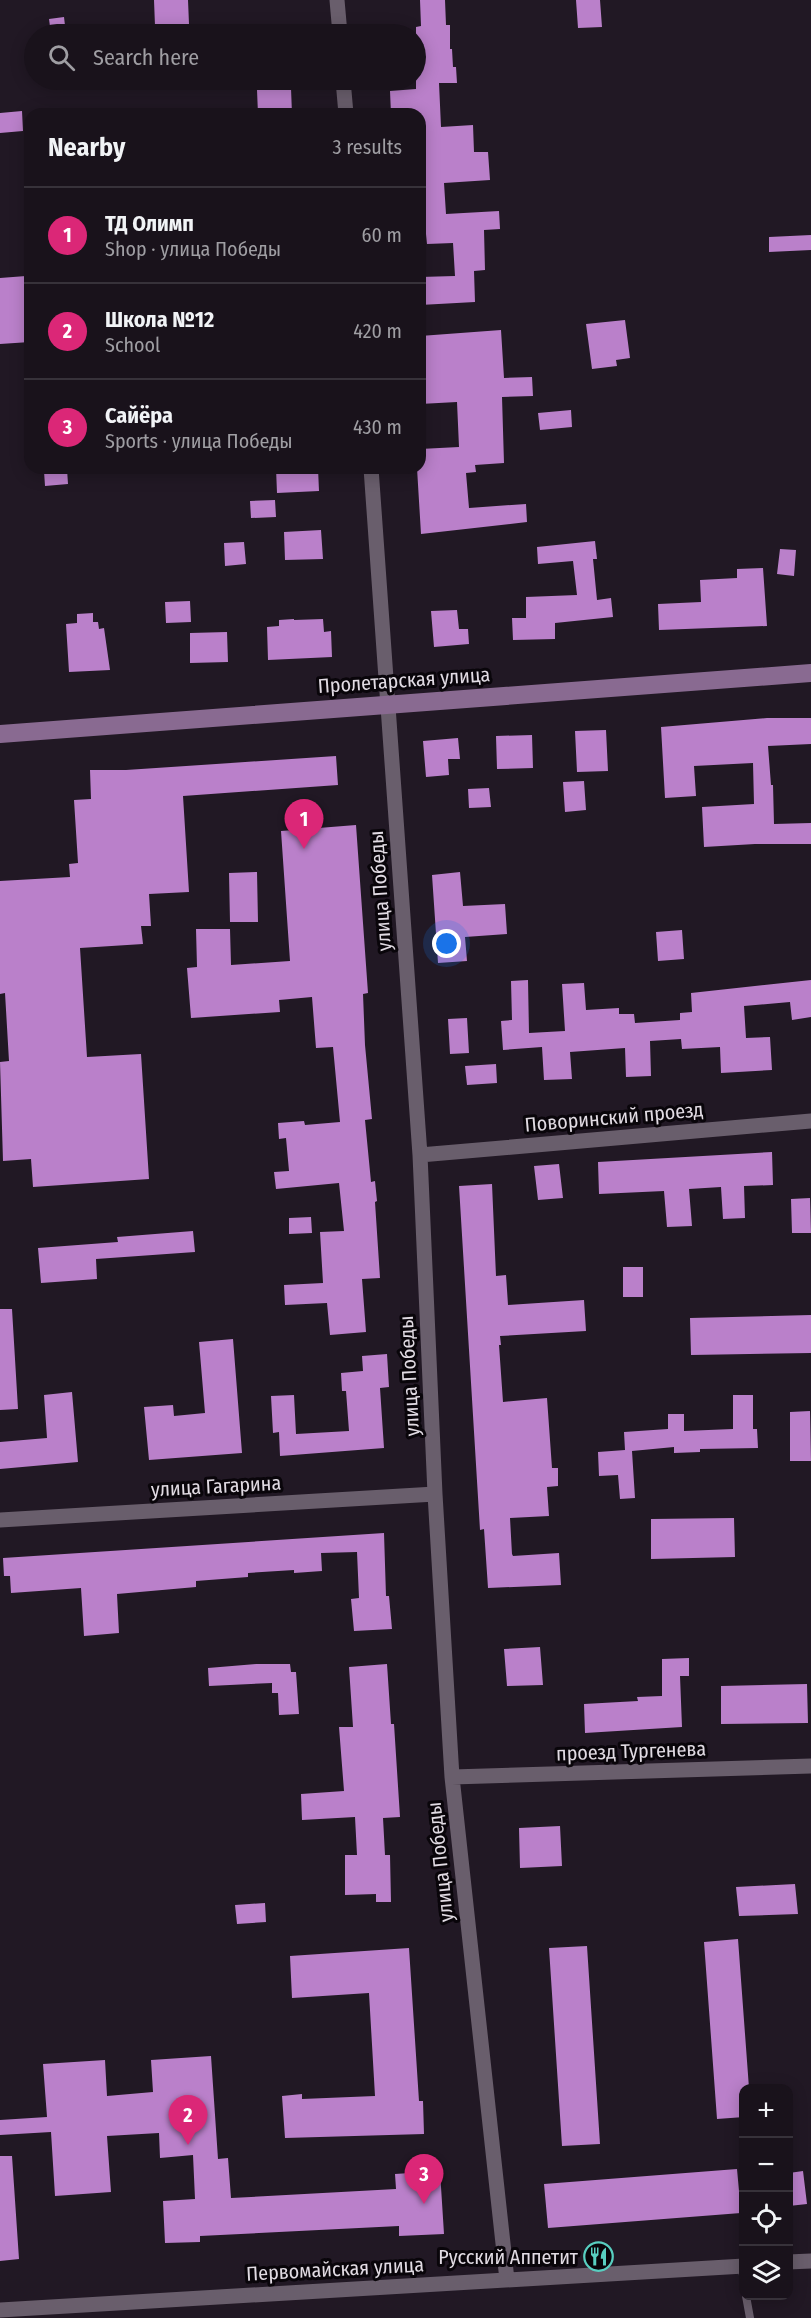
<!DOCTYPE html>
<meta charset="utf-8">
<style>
body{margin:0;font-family:"Fira Sans Condensed",sans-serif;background:#262028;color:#f1f3f6}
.controls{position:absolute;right:18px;bottom:18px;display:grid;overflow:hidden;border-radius:12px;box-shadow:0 3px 15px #0003}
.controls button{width:54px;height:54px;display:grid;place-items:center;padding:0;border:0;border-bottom:2px solid #37323a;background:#19121b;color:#f1f3f6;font:30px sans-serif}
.you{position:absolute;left:447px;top:944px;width:21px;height:21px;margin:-15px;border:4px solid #fff;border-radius:50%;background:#1a73e8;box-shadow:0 0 0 9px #1a73e833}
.badge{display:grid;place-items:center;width:39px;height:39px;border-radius:50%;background:#db2777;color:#fff;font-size:20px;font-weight:700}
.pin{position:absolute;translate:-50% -50px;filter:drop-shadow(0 2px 3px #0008)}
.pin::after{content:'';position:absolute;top:32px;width:21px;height:18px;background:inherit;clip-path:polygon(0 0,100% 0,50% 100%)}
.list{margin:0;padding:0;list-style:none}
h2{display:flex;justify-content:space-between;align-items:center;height:78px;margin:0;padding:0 24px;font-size:26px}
h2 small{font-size:20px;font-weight:400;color:#9f9ea3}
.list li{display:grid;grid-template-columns:39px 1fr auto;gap:18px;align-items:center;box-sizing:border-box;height:96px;padding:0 24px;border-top:2px solid #37323a}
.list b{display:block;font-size:22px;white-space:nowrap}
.list p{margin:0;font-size:20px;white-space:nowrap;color:#9f9ea3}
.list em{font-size:20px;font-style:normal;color:#9f9ea3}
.icon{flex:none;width:33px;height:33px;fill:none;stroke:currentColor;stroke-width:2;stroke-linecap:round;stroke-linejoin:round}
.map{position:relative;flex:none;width:811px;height:2318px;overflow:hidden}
.search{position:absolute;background:#19121b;box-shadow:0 3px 15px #0003;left:24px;top:24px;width:402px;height:66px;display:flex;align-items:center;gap:15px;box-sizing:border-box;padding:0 21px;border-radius:33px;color:#9f9ea3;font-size:22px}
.panel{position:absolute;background:#19121b;box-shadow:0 3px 15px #0003;left:24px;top:108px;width:402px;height:366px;border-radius:18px}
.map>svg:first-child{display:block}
</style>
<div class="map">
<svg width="811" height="2318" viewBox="0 0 811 2318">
<rect width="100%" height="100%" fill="#211824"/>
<path fill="#ba80ca" d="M 154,0 L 188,0 L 189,24 L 155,26 Z
M 420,0 L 445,0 L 446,25 L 450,25 L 450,49 L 452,49 L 453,67 L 456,67 L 457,83 L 439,83 L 441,127 L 473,125 L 474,152 L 488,152 L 490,180 L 444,183 L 446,214 L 499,211 L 500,229 L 484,230 L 485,270 L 474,271 L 475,302 L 420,305 L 420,277 L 455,276 L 453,243 L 427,244 L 426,234 L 420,234 L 420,114 L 391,114 L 390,91 L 416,89 L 416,27 L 421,26 Z
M 576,0 L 600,0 L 602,27 L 578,28 Z
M 64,17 L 66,34 L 51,34 L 49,19 Z
M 291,88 L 292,114 L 258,114 L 257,90 Z
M 22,111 L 23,131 L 0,133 L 0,113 Z
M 811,235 L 811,250 L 769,252 L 769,237 Z
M 26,276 L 30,342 L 0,344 L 0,278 Z
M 625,320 L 630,358 L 616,360 L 617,366 L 592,369 L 586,324 Z
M 501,330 L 504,378 L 532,377 L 533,396 L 502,397 L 504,463 L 475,465 L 476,472 L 466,473 L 469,508 L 526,504 L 527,522 L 421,534 L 417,468 L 420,468 L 420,449 L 459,447 L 457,402 L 420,404 L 420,336 Z
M 571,410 L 572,427 L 540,430 L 538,413 Z
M 276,468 L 318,468 L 319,491 L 277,493 Z
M 67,469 L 68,484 L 45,486 L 44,471 Z
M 275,500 L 276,517 L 251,518 L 250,501 Z
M 321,530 L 323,559 L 285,560 L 284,532 Z
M 595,541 L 597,559 L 593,559 L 597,600 L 611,598 L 613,617 L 555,623 L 555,639 L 513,640 L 512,618 L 526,618 L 526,597 L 577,595 L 573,561 L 538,564 L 537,547 Z
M 244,542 L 246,564 L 225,566 L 224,543 Z
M 780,549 L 796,550 L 794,576 L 777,574 Z
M 763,568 L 767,626 L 659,630 L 658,604 L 701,602 L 700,580 L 737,578 L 737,569 Z
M 190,601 L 191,622 L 166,623 L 165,602 Z
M 457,610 L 459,629 L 468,629 L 469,644 L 434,647 L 431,611 Z
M 93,613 L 93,622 L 98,622 L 99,629 L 104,628 L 110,670 L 69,672 L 66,624 L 77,623 L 77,614 Z
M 294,619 L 294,620 L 323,619 L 324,632 L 331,631 L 332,657 L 268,660 L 267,627 L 279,626 L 279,620 Z
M 227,632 L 228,662 L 190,663 L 190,633 Z
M 767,718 L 811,718 L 811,744 L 768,746 L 771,785 L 773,785 L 774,824 L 811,823 L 811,844 L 755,844 L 704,847 L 702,807 L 754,804 L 753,763 L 694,766 L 696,796 L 665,798 L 661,727 Z
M 606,730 L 608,771 L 577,772 L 575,731 Z
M 532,735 L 533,768 L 497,769 L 496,736 Z
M 458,738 L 460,759 L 448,759 L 449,775 L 426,777 L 423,741 Z
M 336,756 L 338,785 L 183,796 L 189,892 L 149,894 L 151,926 L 141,926 L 143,944 L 80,948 L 87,1057 L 141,1054 L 149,1179 L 33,1187 L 31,1159 L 3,1161 L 0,1062 L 9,1061 L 5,993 L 0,994 L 0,881 L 70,877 L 69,864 L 78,863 L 74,800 L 91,799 L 90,770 L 126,770 Z
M 584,781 L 586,810 L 565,812 L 563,782 Z
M 489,788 L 491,807 L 469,808 L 468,789 Z
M 356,825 L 368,993 L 363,994 L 365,1045 L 372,1119 L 365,1120 L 371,1182 L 375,1181 L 377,1201 L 375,1202 L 380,1278 L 362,1279 L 366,1332 L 330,1335 L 327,1303 L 285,1305 L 284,1285 L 323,1283 L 320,1232 L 344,1231 L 339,1183 L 276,1189 L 274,1172 L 289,1171 L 286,1138 L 279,1139 L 278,1123 L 304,1121 L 305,1125 L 340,1122 L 333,1047 L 316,1048 L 312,997 L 279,1000 L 280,1012 L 191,1018 L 187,968 L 197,967 L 196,929 L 230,929 L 231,965 L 290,961 L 281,831 Z
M 257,872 L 258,922 L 230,922 L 229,873 Z
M 460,872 L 463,906 L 505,904 L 507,934 L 465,937 L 467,961 L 438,963 L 432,875 Z
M 682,930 L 684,959 L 658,961 L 656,932 Z
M 528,980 L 529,1033 L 565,1031 L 562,984 L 584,983 L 586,1010 L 619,1008 L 619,1014 L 634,1014 L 635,1023 L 680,1020 L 680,1013 L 692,1012 L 691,993 L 811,980 L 811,1017 L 792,1020 L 790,1002 L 744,1006 L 746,1038 L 770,1037 L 772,1070 L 721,1073 L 720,1047 L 682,1049 L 681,1039 L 650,1041 L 651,1076 L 626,1077 L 625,1048 L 570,1052 L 572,1079 L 544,1080 L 542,1047 L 503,1050 L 501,1021 L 512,1020 L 511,981 Z
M 467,1018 L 469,1053 L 450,1054 L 448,1019 Z
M 496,1064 L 497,1083 L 467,1085 L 465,1066 Z
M 772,1152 L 773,1185 L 744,1186 L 745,1218 L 723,1219 L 721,1187 L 689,1189 L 692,1226 L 667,1227 L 664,1191 L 599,1194 L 598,1162 Z
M 559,1164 L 563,1198 L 538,1200 L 534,1166 Z
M 492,1184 L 496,1276 L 506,1275 L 508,1305 L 584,1300 L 586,1331 L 500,1336 L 501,1345 L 499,1345 L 503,1402 L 547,1398 L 552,1468 L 558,1468 L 558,1486 L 547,1487 L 549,1516 L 510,1518 L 512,1554 L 513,1556 L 559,1553 L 561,1585 L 488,1588 L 484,1529 L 480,1530 L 459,1186 Z
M 810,1198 L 811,1233 L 792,1233 L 791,1199 Z
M 311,1217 L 312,1233 L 289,1234 L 289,1218 Z
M 193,1231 L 195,1252 L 96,1259 L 97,1279 L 41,1283 L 38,1248 L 118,1242 L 117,1237 Z
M 623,1267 L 643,1267 L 643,1297 L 623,1297 Z
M 0,1309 L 12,1309 L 18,1409 L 0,1410 Z
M 811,1315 L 811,1353 L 691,1355 L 690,1318 Z
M 233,1339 L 242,1453 L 149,1460 L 144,1407 L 173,1405 L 174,1416 L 205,1413 L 199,1342 Z
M 387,1354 L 389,1387 L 380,1388 L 384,1448 L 280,1456 L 279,1432 L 273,1433 L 271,1396 L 294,1395 L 296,1434 L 349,1431 L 346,1391 L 342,1391 L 341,1373 L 363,1371 L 362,1356 Z
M 72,1392 L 78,1462 L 0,1469 L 0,1442 L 47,1438 L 44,1395 Z
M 733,1395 L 753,1395 L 753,1429 L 757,1429 L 758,1448 L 700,1449 L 700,1452 L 674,1453 L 674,1447 L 632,1451 L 635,1498 L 620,1499 L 618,1475 L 599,1476 L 598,1452 L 625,1450 L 624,1432 L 668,1429 L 668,1414 L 684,1414 L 684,1431 L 733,1429 Z
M 810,1411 L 811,1461 L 790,1461 L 790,1412 Z
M 734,1518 L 735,1557 L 651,1559 L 651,1519 Z
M 384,1533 L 386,1596 L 389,1596 L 392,1629 L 354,1631 L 351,1599 L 359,1598 L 357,1552 L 321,1553 L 322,1571 L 294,1573 L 294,1570 L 248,1573 L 248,1577 L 196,1581 L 196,1587 L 117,1594 L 119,1633 L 84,1636 L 81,1588 L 11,1593 L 10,1576 L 4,1576 L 3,1558 Z
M 540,1647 L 543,1685 L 507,1686 L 504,1649 Z
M 689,1658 L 689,1676 L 680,1676 L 682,1727 L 585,1733 L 584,1704 L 638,1701 L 637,1697 L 662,1696 L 662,1659 Z
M 256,1664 L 290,1664 L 291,1672 L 296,1672 L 299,1714 L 279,1715 L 278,1693 L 272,1693 L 272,1683 L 209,1686 L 208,1668 Z
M 387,1664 L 391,1724 L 394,1724 L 400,1817 L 383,1818 L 385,1855 L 390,1855 L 391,1902 L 376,1902 L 376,1894 L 345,1895 L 345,1855 L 357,1855 L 355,1817 L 302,1820 L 301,1794 L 344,1791 L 339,1727 L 353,1727 L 349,1667 Z
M 807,1684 L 808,1723 L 721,1724 L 721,1686 Z
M 560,1826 L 562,1866 L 520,1868 L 519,1828 Z
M 795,1884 L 798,1914 L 739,1916 L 736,1887 Z
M 265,1903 L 266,1922 L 237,1924 L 235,1905 Z
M 738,1939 L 749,2088 L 744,2088 L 744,2117 L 717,2119 L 704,1942 Z
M 587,1946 L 600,2144 L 562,2146 L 549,1948 Z
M 409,1948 L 419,2101 L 423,2101 L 424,2134 L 285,2138 L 282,2096 L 302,2094 L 302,2099 L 375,2096 L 369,1993 L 292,1998 L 290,1956 Z
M 211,2056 L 218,2159 L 228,2158 L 231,2198 L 396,2189 L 395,2174 L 440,2171 L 444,2234 L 399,2236 L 399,2226 L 200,2236 L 200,2242 L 165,2243 L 163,2201 L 195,2199 L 193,2155 L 160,2158 L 159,2133 L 107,2136 L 111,2192 L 55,2196 L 51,2132 L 0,2135 L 0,2120 L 47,2117 L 43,2064 L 105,2060 L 107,2096 L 153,2092 L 151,2060 Z
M 0,2156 L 12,2156 L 19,2259 L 0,2261 Z
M 737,2169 L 741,2213 L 548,2228 L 544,2184 Z
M 803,2171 L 807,2204 L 789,2206 L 789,2173 Z"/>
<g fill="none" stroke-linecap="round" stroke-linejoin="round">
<path stroke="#695e6c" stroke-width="8" d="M 741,2266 L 744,2280
M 746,2296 L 750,2318"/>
<path stroke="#695e6c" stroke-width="15" d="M 337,0 L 340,34
M 343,80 L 346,114
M 371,468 L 420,1155 L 435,1494 L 452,1777 L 507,2280
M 420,1155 L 811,1121
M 0,1520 L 435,1494
M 452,1777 L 811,1766
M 788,2262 L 811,2261
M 0,2310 L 744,2266"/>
<path stroke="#896a91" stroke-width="18" d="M 0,734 L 811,673"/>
</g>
<defs>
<symbol id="restaurant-ring" viewBox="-11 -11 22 22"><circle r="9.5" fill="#09050a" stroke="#58cec0" stroke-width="1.5"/><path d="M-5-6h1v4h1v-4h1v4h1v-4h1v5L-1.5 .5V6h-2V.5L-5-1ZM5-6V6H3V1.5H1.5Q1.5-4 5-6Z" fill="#58cec0"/></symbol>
</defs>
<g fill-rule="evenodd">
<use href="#restaurant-ring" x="582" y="2240" width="33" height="33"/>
</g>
<g text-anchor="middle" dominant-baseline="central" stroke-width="6" stroke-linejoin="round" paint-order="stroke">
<g font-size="20" fill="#e1dbe3" stroke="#09050a">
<text transform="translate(404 680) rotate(-4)">Пролетарская улица</text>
<text transform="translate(380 891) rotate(-94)">улица Победы</text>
<text transform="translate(614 1117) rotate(-5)">Поворинский проезд</text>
<text transform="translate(409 1376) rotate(-93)">улица Победы</text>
<text transform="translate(216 1486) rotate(-3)">улица Гагарина</text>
<text transform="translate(631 1751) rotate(-2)">проезд Тургенева</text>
<text transform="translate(440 1862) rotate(-96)">улица Победы</text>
<text transform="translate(335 2269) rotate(-3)">Первомайская улица</text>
</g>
<g font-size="20" fill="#e1dbe3" stroke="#09050a" text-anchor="end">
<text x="578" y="2257">Русский Аппетит</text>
</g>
</g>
</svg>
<div class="controls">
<button>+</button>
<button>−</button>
<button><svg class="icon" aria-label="locate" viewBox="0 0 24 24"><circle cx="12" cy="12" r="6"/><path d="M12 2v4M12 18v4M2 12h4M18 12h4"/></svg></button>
<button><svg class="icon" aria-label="layers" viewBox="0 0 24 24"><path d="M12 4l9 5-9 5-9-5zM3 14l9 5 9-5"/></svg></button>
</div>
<div class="you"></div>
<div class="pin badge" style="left:304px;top:849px">1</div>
<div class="pin badge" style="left:188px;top:2145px">2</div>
<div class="pin badge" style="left:424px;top:2204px">3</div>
<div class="search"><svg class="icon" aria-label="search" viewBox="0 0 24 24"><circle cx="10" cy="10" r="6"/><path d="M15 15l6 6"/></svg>Search here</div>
<section class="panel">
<h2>Nearby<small>3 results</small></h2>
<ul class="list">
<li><span class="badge">1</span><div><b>ТД Олимп</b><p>Shop · улица Победы</p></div><em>60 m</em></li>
<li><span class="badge">2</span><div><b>Школа №12</b><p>School</p></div><em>420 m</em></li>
<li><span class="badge">3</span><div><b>Сайёра</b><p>Sports · улица Победы</p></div><em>430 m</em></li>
</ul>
</section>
</div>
